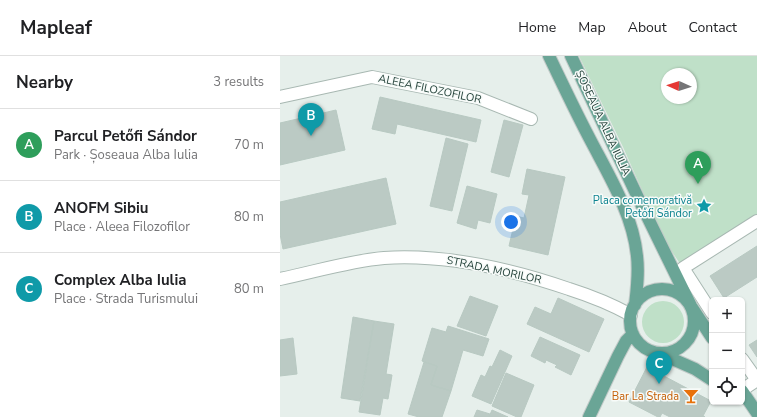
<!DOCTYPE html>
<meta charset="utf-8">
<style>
body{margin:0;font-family:"Nunito Sans",sans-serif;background:#f6f6f6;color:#202124}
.controls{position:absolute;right:12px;bottom:12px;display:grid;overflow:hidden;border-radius:6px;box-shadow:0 1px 3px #0004}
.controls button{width:36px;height:36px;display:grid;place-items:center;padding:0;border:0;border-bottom:1px solid #e0e0e0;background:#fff;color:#202124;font:20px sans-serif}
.compass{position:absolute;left:381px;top:12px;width:36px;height:36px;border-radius:50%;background:#fff;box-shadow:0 1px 3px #0004;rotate:273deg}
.you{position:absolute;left:231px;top:166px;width:14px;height:14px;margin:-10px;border:3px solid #fff;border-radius:50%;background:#1a73e8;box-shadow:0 0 0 6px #1a73e833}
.badge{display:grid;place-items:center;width:26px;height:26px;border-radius:50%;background:#7c3aed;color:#fff;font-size:13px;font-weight:700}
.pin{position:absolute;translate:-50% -33px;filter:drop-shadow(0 1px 2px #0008)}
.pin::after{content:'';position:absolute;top:21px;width:14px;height:12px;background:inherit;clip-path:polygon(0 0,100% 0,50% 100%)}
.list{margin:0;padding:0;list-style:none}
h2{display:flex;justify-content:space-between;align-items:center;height:52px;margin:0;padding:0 16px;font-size:17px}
h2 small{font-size:13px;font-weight:400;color:#757577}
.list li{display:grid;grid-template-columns:26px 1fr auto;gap:12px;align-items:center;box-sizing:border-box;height:72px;padding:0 16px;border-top:1px solid #e0e0e0}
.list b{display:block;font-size:15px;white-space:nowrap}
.list p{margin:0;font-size:13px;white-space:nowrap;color:#757577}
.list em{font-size:13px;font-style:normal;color:#757577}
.icon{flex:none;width:22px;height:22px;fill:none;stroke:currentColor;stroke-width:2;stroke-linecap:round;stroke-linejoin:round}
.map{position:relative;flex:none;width:477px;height:361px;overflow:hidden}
header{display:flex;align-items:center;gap:24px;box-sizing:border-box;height:56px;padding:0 20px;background:#fff;border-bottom:1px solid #e0e0e0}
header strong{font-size:19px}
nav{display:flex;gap:22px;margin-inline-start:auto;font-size:14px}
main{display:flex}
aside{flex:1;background:#fff}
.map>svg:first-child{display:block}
</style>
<header>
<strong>Mapleaf</strong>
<nav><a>Home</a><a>Map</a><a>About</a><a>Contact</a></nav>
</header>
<main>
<aside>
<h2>Nearby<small>3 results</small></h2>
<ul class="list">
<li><span class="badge" style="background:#2e9e5b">A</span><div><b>Parcul Petőfi Sándor</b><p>Park · Șoseaua Alba Iulia</p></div><em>70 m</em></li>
<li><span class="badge" style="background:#0f9aa8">B</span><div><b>ANOFM Sibiu</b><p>Place · Aleea Filozofilor</p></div><em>80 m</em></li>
<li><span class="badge" style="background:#0f9aa8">C</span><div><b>Complex Alba Iulia</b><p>Place · Strada Turismului</p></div><em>80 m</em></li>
</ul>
</aside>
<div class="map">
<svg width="477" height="361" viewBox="0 0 477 361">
<rect width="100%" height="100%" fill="#e6efeb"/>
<path fill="#bfe0c8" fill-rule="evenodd" d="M 299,0 L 477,0 L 477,165 L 403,212 L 384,184 L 343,91 ZM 387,18 L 411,18 L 411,42 L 387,42 Z
M362 266a21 21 0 1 1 42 0a21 21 0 1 1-42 0Z"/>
<path fill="#bbcac4" stroke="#b8c9c2" d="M 100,41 L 201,64 L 196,86 L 117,68 L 115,78 L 92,73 Z
M 56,54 L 65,94 L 0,109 L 0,67 Z
M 224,64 L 243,69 L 229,121 L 211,116 Z
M 166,82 L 188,88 L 172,155 L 150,150 Z
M 247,113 L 285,121 L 268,199 L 229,190 L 236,160 L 244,162 L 249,139 L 242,138 Z
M 106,122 L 116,168 L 3,193 L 0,178 L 0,146 Z
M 187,130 L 217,138 L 210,167 L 198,164 L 196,173 L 177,167 Z
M 477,190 L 477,221 L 444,242 L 430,220 Z
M 190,240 L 218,250 L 206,280 L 177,270 Z
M 278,242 L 324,263 L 309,296 L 247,268 L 255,251 L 271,258 Z
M 73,261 L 94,265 L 80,345 L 61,342 Z
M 94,265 L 114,268 L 106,318 L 112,319 L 108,343 L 103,342 L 100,359 L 79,356 Z
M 168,270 L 209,283 L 203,300 L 183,294 L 171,335 L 151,329 L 157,310 L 142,305 L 152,272 L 166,276 Z
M 260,281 L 300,299 L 291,319 L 275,311 L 277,309 L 266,304 L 265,307 L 251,300 Z
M 13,282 L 17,318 L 0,320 L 0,284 Z
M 477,284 L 477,301 L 469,289 Z
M 220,294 L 232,300 L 211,348 L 192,340 L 201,319 L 205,321 L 210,310 L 212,311 Z
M 144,306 L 157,310 L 151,329 L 171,335 L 162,361 L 139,361 L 128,358 Z
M 367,311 L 431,345 L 423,360 L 425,361 L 390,361 L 382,357 L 380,361 L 378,361 L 349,346 Z
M 226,317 L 254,329 L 241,361 L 237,361 L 212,350 Z
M 197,354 L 210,358 L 209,361 L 194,361 Z
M 212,354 L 228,361 L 209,361 Z"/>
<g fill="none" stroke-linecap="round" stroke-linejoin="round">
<defs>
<path id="minor" d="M 0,41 L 92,21 L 198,42 L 251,63
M 0,223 C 34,216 69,205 104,202 C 167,198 231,213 289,233 C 311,240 331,248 351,259
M 432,257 L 403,212 L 477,165
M 462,303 L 477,324 L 462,334"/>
<path id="major" d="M 269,0 C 283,29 297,59 312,87 C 331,123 353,160 357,200 C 359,217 357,232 355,249
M 291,0 L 362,150 L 411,250 L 432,282
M350 265a32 32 0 1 1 64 0a32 32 0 1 1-64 0Z
M 381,298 L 415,313 L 432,324
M 462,335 L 477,357
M 309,361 L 338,300 L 346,285 L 353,278"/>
</defs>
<use href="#minor" stroke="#a8b8b2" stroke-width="14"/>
<use href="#major" stroke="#c2cac8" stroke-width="14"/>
<use href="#minor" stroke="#fff" stroke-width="12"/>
<use href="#major" stroke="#6aa596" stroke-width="12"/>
</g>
<defs>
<symbol id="sight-bare" viewBox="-9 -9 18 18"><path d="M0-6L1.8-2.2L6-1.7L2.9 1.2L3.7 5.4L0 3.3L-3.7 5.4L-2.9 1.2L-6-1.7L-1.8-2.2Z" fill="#0f9aa8" stroke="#f7fbf9" stroke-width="2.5" paint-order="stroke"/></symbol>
<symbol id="bar-bare" viewBox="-9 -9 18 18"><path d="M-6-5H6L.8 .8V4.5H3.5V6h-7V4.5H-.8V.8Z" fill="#e8710a" stroke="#f7fbf9" stroke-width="2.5" paint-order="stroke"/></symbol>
</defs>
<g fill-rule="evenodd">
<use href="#sight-bare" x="413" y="139" width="22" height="22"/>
<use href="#bar-bare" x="400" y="329" width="22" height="22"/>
</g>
<g text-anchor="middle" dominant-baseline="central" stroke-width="3" stroke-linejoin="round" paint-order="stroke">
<g font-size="11" fill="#24423a" stroke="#f7fbf9">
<text transform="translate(150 33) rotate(12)">ALEEA FILOZOFILOR</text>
<text transform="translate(323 67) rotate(65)">ȘOSEAUA ALBA IULIA</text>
<text transform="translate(214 214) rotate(12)">STRADA MORILOR</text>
</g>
<g font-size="11" fill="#0d838f" stroke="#f7fbf9" text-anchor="end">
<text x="412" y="144">Placa comemorativă<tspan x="412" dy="13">Petőfi Sándor</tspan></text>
</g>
<g font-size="11" fill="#c56008" stroke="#f7fbf9" text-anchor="end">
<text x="399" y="340">Bar La Strada</text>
</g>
</g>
</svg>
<div class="controls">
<button>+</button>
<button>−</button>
<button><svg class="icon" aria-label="locate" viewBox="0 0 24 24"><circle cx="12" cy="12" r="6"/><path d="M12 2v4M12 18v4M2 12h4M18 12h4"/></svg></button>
</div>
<svg class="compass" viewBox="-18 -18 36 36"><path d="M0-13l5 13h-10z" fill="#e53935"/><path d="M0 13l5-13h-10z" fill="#757577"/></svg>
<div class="you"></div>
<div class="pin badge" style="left:418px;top:128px;background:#2e9e5b">A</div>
<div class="pin badge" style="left:31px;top:80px;background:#0f9aa8">B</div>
<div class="pin badge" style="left:379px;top:328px;background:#0f9aa8">C</div>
</div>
</main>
